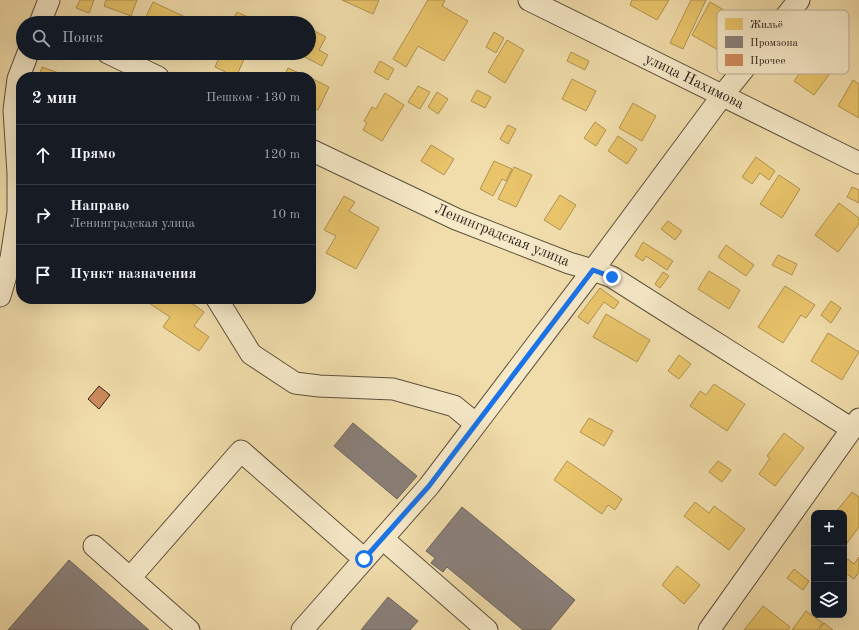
<!DOCTYPE html>
<html lang="ru">
<meta charset="utf-8">
<style>
body{margin:0;font-family:"Old Standard TT",serif;background:#20242c;color:#f1f3f6}
.controls{position:absolute;right:12px;bottom:12px;display:grid;overflow:hidden;border-radius:8px;box-shadow:0 4px 16px #0002}
.controls button{width:36px;height:36px;display:grid;place-items:center;padding:0;border:0;border-bottom:1px solid #363941;background:#171b24;color:#f1f3f6;font:20px sans-serif}
.stop{position:absolute;width:12px;height:12px;margin:-9px;border:3px solid #1a73e8;border-radius:50%;background:#fff}
.stop.end{background:#1a73e8;border-color:#fff;box-shadow:0 1px 4px #0008}
.list{margin:0;padding:0;list-style:none}
h2{display:flex;justify-content:space-between;align-items:center;height:52px;margin:0;padding:0 16px;font-size:17px}
h2 small{font-size:13px;font-weight:400;color:#9ea1a6}
.list li{display:grid;grid-template-columns:26px 1fr auto;gap:12px;align-items:center;box-sizing:border-box;height:60px;padding:0 16px;border-top:1px solid #363941}
.list b{display:block;font-size:15px;white-space:nowrap}
.list p{margin:0;font-size:13px;white-space:nowrap;color:#9ea1a6}
.list em{font-size:13px;font-style:normal;color:#9ea1a6}
.icon{flex:none;width:22px;height:22px;fill:none;stroke:currentColor;stroke-width:2;stroke-linecap:round;stroke-linejoin:round}
.map{position:relative;flex:none;width:859px;height:630px;overflow:hidden}
.search{position:absolute;background:#171b24;box-shadow:0 4px 16px #0002;left:16px;top:16px;width:300px;height:44px;display:flex;align-items:center;gap:10px;box-sizing:border-box;padding:0 14px;border-radius:22px;color:#9ea1a6;font-size:15px}
.panel{position:absolute;background:#171b24;box-shadow:0 4px 16px #0002;left:16px;top:72px;width:300px;height:232px;border-radius:16px}
.map>svg:first-child{display:block}
</style>
<div class="map">
<svg width="859" height="630" viewBox="0 0 859 630">
<rect width="100%" height="100%" fill="#f1ddab"/>
<filter id="stains"><feTurbulence type="fractalNoise" baseFrequency=".005" numOctaves="4"/><feColorMatrix values="0 0 0 0 .2 0 0 0 0 .09 0 0 0 0 .02 0 0 0 .5 -.17"/></filter>
<radialGradient id="worn" r=".72"><stop offset=".6" stop-color="#630" stop-opacity="0"/><stop offset="1" stop-color="#630" stop-opacity=".3"/></radialGradient>
<path fill="#e9c46a" stroke="#b09352" d="M 80,0 L 94,0 L 89,13 L 76,8 Z
M 106,0 L 137,0 L 131,16 L 104,6 Z
M 342,0 L 379,0 L 373,14 Z
M 428,0 L 445,0 L 442,6 L 468,21 L 444,61 L 418,46 L 406,67 L 393,59 Z
M 632,0 L 669,0 L 657,20 L 630,5 Z
M 691,0 L 706,0 L 683,49 L 670,43 Z
M 153,2 L 198,23 L 143,23 Z
M 710,2 L 745,22 L 727,55 L 692,35 Z
M 237,12 L 259,22 L 259,23 L 231,23 Z
M 132,16 L 141,20 L 139,23 L 130,23 Z
M 309,28 L 326,37 L 319,50 L 328,55 L 322,66 L 297,53 L 309,53 Z
M 494,32 L 504,38 L 496,53 L 486,47 Z
M 507,40 L 524,50 L 505,83 L 488,72 Z
M 571,52 L 589,61 L 585,70 L 567,61 Z
M 221,53 L 247,53 L 236,77 L 215,67 Z
M 814,53 L 834,68 L 814,95 L 794,81 Z
M 380,61 L 394,69 L 388,80 L 374,72 Z
M 42,67 L 70,77 L 39,77 Z
M 288,68 L 308,77 L 284,77 Z
M 311,78 L 329,87 L 318,110 L 311,107 Z
M 572,79 L 596,91 L 586,111 L 562,99 Z
M 853,80 L 859,84 L 859,118 L 838,106 Z
M 418,86 L 430,92 L 420,109 L 408,102 Z
M 477,90 L 491,97 L 485,108 L 471,101 Z
M 437,92 L 448,99 L 438,114 L 428,107 Z
M 385,93 L 404,105 L 382,141 L 363,130 L 367,123 L 364,121 L 372,107 L 376,109 Z
M 633,103 L 656,116 L 642,141 L 619,128 Z
M 595,122 L 606,130 L 596,146 L 584,138 Z
M 508,125 L 516,129 L 508,144 L 500,139 Z
M 618,136 L 637,149 L 627,164 L 608,151 Z
M 431,145 L 454,159 L 444,175 L 421,161 Z
M 756,157 L 775,171 L 769,180 L 760,173 L 752,184 L 742,177 Z
M 494,161 L 512,169 L 506,181 L 502,179 L 493,196 L 480,189 Z
M 514,167 L 532,175 L 516,207 L 498,199 Z
M 779,175 L 800,189 L 782,218 L 760,204 Z
M 852,187 L 859,190 L 859,203 L 847,197 Z
M 560,195 L 576,205 L 560,230 L 544,220 Z
M 344,196 L 355,202 L 349,211 L 379,228 L 356,269 L 326,253 L 336,236 L 324,230 Z
M 839,203 L 859,218 L 859,224 L 838,252 L 815,235 Z
M 668,221 L 682,231 L 675,240 L 661,229 Z
M 643,242 L 673,261 L 667,270 L 646,256 L 643,261 L 635,256 Z
M 726,245 L 754,265 L 746,276 L 718,257 Z
M 778,255 L 797,264 L 792,275 L 772,265 Z
M 709,271 L 740,290 L 729,309 L 698,289 Z
M 663,272 L 669,276 L 660,288 L 655,284 Z
M 785,286 L 815,305 L 806,318 L 801,315 L 783,343 L 758,327 Z
M 600,288 L 619,302 L 614,309 L 604,302 L 588,324 L 578,317 Z
M 143,299 L 186,299 L 204,312 L 194,326 L 209,337 L 199,351 L 163,327 L 170,317 Z
M 831,301 L 841,308 L 831,323 L 821,315 Z
M 606,314 L 650,340 L 637,362 L 593,337 Z
M 828,333 L 859,352 L 842,380 L 811,361 Z
M 679,355 L 691,364 L 679,379 L 668,371 Z
M 714,384 L 745,404 L 727,431 L 690,406 L 700,391 L 706,395 Z
M 589,418 L 613,431 L 604,446 L 580,432 Z
M 784,433 L 804,448 L 775,486 L 759,474 L 770,458 L 767,456 Z
M 567,461 L 622,499 L 615,510 L 608,505 L 602,514 L 554,480 Z
M 718,461 L 731,470 L 722,482 L 709,472 Z
M 852,492 L 859,497 L 859,527 L 844,547 L 844,513 L 835,513 Z
M 695,502 L 709,513 L 714,506 L 745,529 L 729,550 L 684,516 Z
M 859,557 L 859,572 L 854,579 L 844,572 L 844,565 L 848,559 L 854,564 Z
M 677,566 L 700,585 L 684,604 L 662,585 Z
M 794,569 L 809,581 L 803,590 L 787,578 Z
M 763,606 L 790,627 L 788,630 L 744,630 Z
M 806,611 L 823,623 L 817,630 L 792,630 Z
M 824,623 L 833,630 L 819,630 Z"/>
<path fill="#8a817c" stroke="#6e645f" d="M 353,423 L 417,476 L 397,499 L 334,446 Z
M 462,507 L 575,600 L 550,630 L 523,630 L 447,567 L 443,572 L 431,563 L 435,558 L 426,551 Z
M 69,560 L 149,630 L 8,630 Z
M 388,597 L 418,621 L 410,630 L 361,630 Z"/>
<path fill="#ce8a5c" stroke="#2c221a" d="M 99,386 L 110,395 L 99,409 L 88,399 Z"/>
<g fill="none" stroke-linecap="round" stroke-linejoin="round">
<defs>
<path id="minor" d="M 529,0 L 859,163
M 40,23 L 49,0
M 108,53 L 158,77
M 311,150 L 456,219 L 569,263 L 593,270 L 612,277 L 852,429
M 21,177 L 18,173 L 14,110 L 18,79 L 28,53
M 0,296 L 11,258 L 18,212 L 18,173
M 217,299 L 251,354 L 295,383 L 319,386 L 393,389 L 454,406 L 476,424
M 383,539 L 487,630
M 94,546 L 189,630
M 130,578 L 241,451 L 364,559
M 302,630 L 429,486 L 593,270 L 722,96 L 799,0
M 709,630 L 859,419"/>
</defs>
<use href="#minor" stroke="#5d513e" stroke-width="23"/>
<use href="#minor" stroke="#f6e9c8" stroke-width="21"/>
</g>
<g fill="none" stroke-linecap="round" stroke-linejoin="round">
<path stroke="#1a73e8" stroke-width="5" d="M 364,559 L 429,486 L 593,270 L 612,277"/>
</g>
<g text-anchor="middle" dominant-baseline="central" stroke-width="4" stroke-linejoin="round" paint-order="stroke">
<g font-size="15" fill="#2c221a" stroke="#f6e9c8">
<text transform="translate(694 82) rotate(26)">улица Нахимова</text>
<text transform="translate(502 236) rotate(22)">Ленинградская улица</text>
</g>
</g>
<rect x="717" y="10" width="132" height="64" rx="6" fill="#f6e9c8" stroke="#b9ad94" stroke-width="1"/>
<rect x="725" y="18" width="18" height="12" fill="#e9c46a"/>
<rect x="725" y="36" width="18" height="12" fill="#8a817c"/>
<rect x="725" y="54" width="18" height="12" fill="#ce8a5c"/>
<g font-size="11" fill="#2c221a">
<text x="750" y="28">Жильё</text>
<text x="750" y="46">Промзона</text>
<text x="750" y="64">Прочее</text>
</g>
<rect width="100%" height="100%" filter="url(#stains)"/>
<rect width="100%" height="100%" fill="url(#worn)"/>
</svg>
<div class="controls">
<button>+</button>
<button>−</button>
<button><svg class="icon" aria-label="layers" viewBox="0 0 24 24"><path d="M12 4l9 5-9 5-9-5zM3 14l9 5 9-5"/></svg></button>
</div>
<div class="stop" style="left:364px;top:559px"></div>
<div class="stop end" style="left:612px;top:277px"></div>
<div class="search"><svg class="icon" aria-label="search" viewBox="0 0 24 24"><circle cx="10" cy="10" r="6"/><path d="M15 15l6 6"/></svg>Поиск</div>
<section class="panel">
<h2>2 мин<small>Пешком · 130 m</small></h2>
<ul class="list">
<li><svg class="icon" aria-label="ahead" viewBox="0 0 24 24"><path d="M12 20V5M6 11l6-6 6 6"/></svg><div><b>Прямо</b></div><em>120 m</em></li>
<li><svg class="icon" aria-label="right" viewBox="0 0 24 24"><path d="M7 20v-9h11M14 6l5 5-5 5"/></svg><div><b>Направо</b><p>Ленинградская улица</p></div><em>10 m</em></li>
<li><svg class="icon" aria-label="arrive" viewBox="0 0 24 24"><path d="M6 21V4h12l-3 4 3 4H6"/></svg><div><b>Пункт назначения</b></div></li>
</ul>
</section>
</div>
